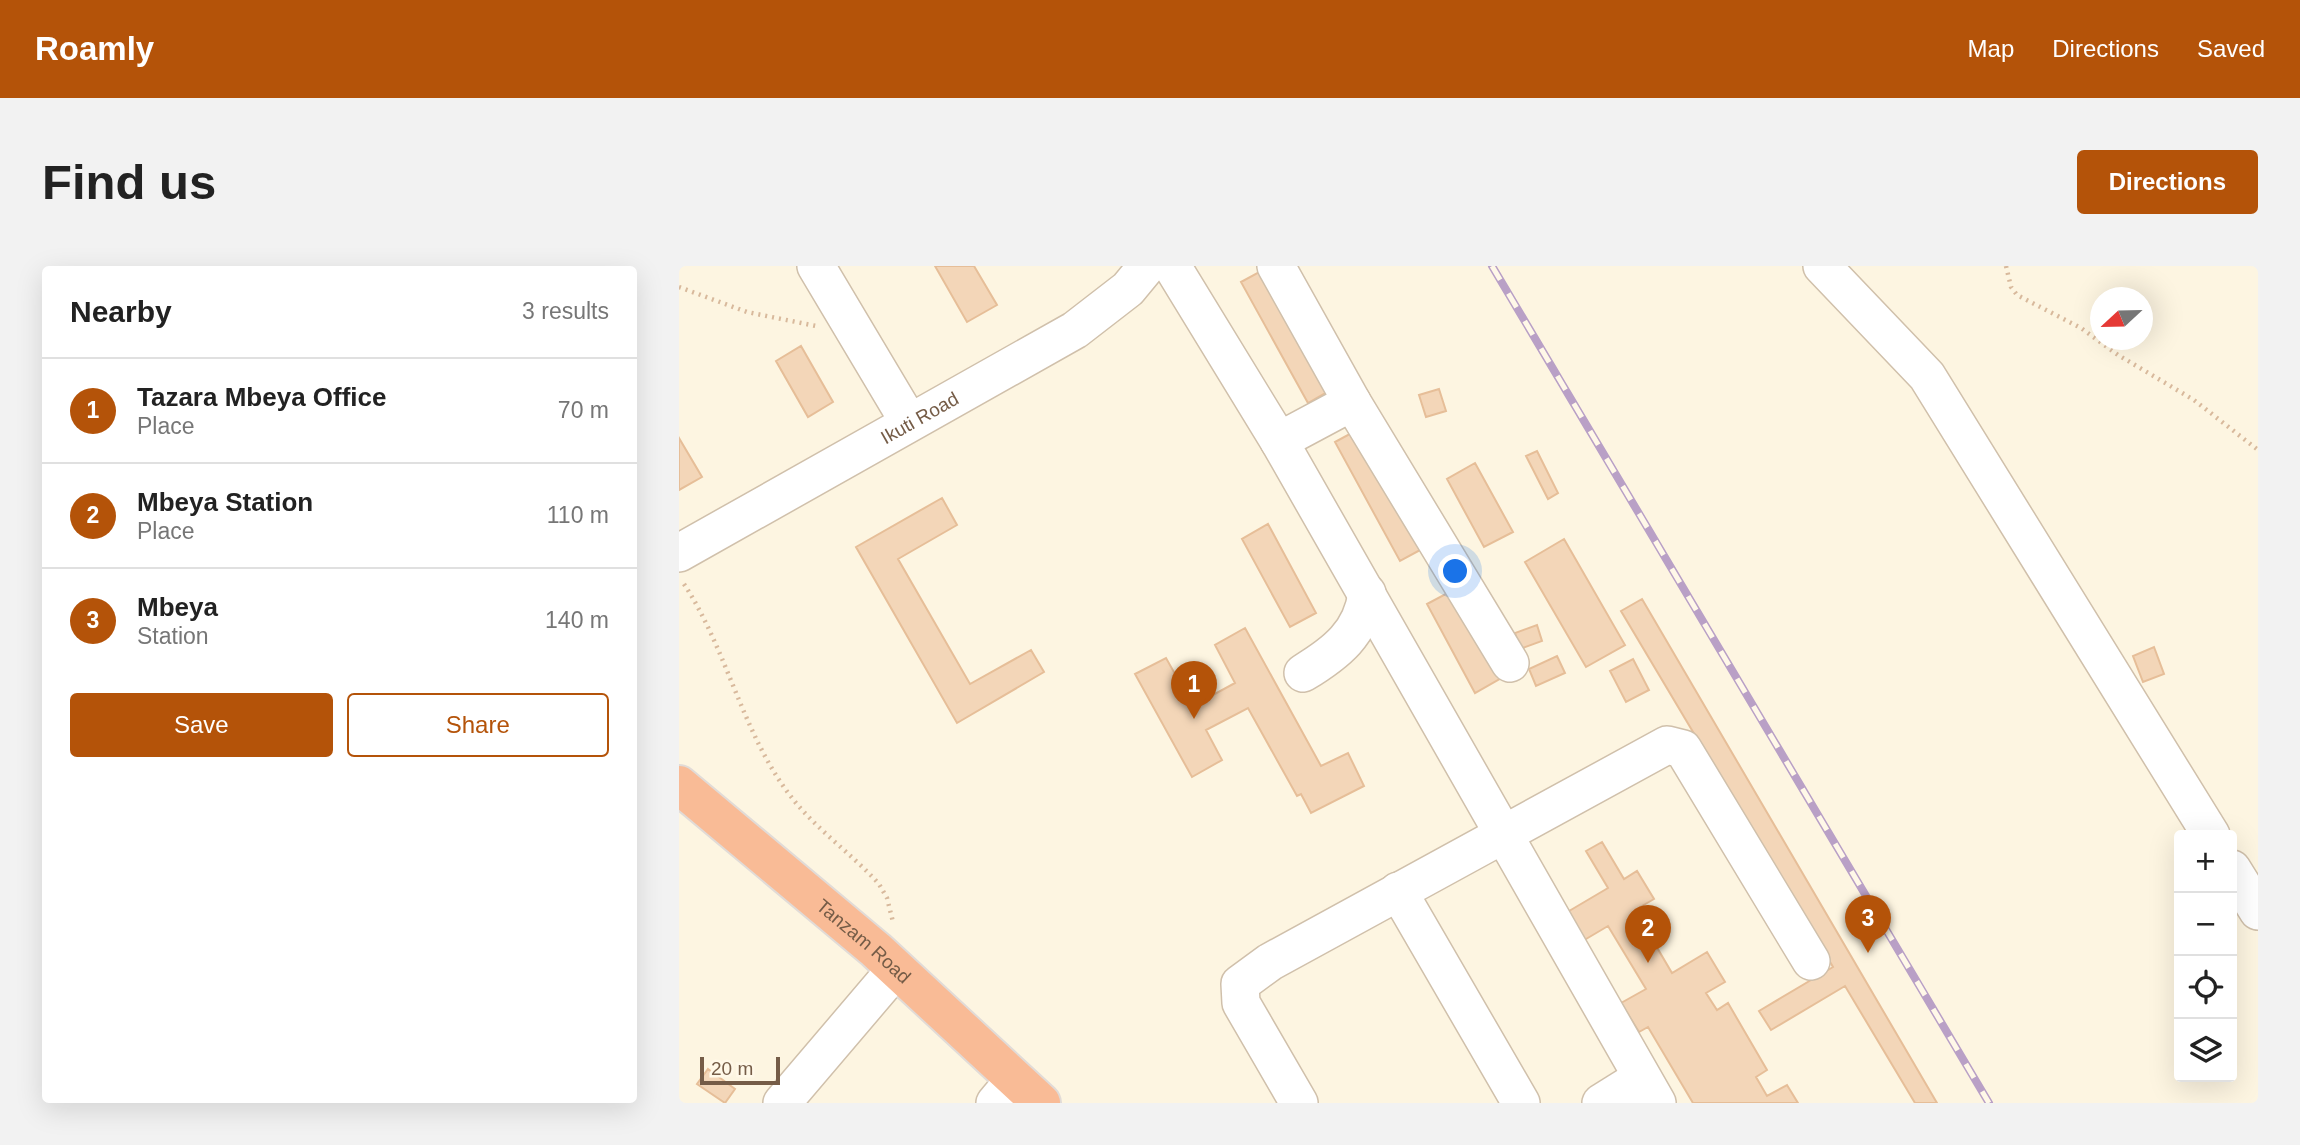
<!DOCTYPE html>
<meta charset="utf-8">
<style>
body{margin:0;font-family:Arial,sans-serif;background:#f2f2f2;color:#222}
.controls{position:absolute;right:21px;bottom:21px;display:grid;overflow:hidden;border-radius:7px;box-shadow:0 7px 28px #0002}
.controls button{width:63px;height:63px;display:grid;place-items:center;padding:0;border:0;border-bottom:2px solid #e0e0e0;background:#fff;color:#222;font:35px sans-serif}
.compass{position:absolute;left:1411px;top:21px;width:63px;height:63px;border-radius:50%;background:#fff;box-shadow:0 7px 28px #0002;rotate:248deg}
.scale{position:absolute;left:21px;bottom:18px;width:80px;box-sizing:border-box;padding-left:7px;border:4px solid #755c47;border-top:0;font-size:19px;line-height:24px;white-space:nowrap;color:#755c47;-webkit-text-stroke:5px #fff8e8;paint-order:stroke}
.you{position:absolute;left:777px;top:306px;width:24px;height:24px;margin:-18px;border:5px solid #fff;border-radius:50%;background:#1a73e8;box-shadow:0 0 0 10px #1a73e833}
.badge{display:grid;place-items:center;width:46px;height:46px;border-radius:50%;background:#b45309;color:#fff;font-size:23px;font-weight:700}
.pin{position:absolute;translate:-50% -58px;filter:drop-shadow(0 2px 4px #0008)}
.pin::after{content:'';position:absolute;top:37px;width:24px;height:21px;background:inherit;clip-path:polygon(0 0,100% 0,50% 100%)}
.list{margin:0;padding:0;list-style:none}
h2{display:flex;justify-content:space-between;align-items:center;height:91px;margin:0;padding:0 28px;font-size:30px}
h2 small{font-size:23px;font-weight:400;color:#767676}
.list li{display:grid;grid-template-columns:46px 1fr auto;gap:21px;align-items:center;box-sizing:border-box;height:105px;padding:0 28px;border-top:2px solid #e0e0e0}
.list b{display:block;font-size:26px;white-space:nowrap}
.list p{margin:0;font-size:23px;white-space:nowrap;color:#767676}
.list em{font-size:23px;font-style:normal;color:#767676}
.actions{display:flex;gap:14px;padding:21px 28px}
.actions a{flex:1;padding:16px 0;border:2px solid #b45309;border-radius:7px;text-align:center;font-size:24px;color:#b45309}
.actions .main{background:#b45309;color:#fff}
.icon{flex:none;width:38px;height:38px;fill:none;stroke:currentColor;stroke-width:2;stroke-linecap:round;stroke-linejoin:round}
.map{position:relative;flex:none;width:1579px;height:837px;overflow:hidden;border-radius:7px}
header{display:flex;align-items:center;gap:42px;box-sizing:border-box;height:98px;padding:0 35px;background:#b45309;color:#fff}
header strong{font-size:33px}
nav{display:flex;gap:38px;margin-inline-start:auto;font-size:24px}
.intro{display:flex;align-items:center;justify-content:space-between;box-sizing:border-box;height:168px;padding:0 42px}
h1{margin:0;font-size:49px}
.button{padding:18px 32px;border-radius:7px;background:#b45309;color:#fff;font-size:24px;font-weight:700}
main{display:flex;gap:42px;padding:0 42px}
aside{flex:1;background:#fff;border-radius:7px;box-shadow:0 7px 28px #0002}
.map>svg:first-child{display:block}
</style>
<header>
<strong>Roamly</strong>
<nav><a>Map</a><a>Directions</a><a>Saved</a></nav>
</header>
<div class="intro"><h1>Find us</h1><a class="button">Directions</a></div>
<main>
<aside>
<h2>Nearby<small>3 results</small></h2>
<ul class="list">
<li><span class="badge">1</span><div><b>Tazara Mbeya Office</b><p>Place</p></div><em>70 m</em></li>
<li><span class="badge">2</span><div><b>Mbeya Station</b><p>Place</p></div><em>110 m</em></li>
<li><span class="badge">3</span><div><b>Mbeya</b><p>Station</p></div><em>140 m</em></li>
</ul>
<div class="actions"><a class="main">Save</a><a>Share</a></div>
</aside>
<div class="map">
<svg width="1579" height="837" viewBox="0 0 1579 837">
<rect width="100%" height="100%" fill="#fdf5e1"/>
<path fill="#f3d6b8" stroke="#e6be98" stroke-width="2" d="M 256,0 L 295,0 L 318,39 L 288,56 Z
M 582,5 L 648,126 L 629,137 L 562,16 Z
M 122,80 L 154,136 L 129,151 L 97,95 Z
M 760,123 L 767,145 L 747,151 L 740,129 Z
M 678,164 L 743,283 L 721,295 L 656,176 Z
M 0,172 L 23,211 L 0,224 Z
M 858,185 L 879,227 L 869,233 L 847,190 Z
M 796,197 L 834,266 L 805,281 L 768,213 Z
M 263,232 L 278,259 L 219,293 L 291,418 L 352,384 L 365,406 L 278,457 L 177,281 Z
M 589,258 L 637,347 L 611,361 L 563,273 Z
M 885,273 L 946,379 L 907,401 L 846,296 Z
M 776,323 L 824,411 L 796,427 L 748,338 Z
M 963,333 L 1258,837 L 1236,837 L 1166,720 L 1092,764 L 1080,745 L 1154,701 L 942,345 Z
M 858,359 L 863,375 L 841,383 L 836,367 Z
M 566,362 L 642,500 L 669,487 L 685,520 L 632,547 L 622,528 L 618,530 L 569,442 L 527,464 L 543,494 L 513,511 L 456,408 L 487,392 L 514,440 L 556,417 L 536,379 Z
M 1475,381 L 1485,408 L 1464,416 L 1454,390 Z
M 878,390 L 886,407 L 857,420 L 850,403 Z
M 954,393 L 970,424 L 947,436 L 931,405 Z
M 923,576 L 945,613 L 958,605 L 975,633 L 956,644 L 993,707 L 1028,686 L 1046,716 L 1027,727 L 1038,744 L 1049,737 L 1088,804 L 1077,811 L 1088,830 L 1108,819 L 1119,837 L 1014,837 L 969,761 L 960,766 L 942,737 L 967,723 L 929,660 L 902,676 L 885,648 L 929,622 L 907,585 Z
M 29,803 L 56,823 L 46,837 L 18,818 Z"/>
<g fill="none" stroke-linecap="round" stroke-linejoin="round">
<defs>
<g id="minor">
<path d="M 137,0 L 230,156"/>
<path d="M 493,0 L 600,175 L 978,837"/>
<path d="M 597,0 L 673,136 L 831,397"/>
<path d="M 1143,0 L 1248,110 L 1532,569"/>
<path d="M 600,175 L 673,136"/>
<path id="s1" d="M 0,287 L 396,64 L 449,23 L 468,0"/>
<path d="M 624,407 C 657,387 683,367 688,327"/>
<path d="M 1553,603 L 1579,645"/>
<path d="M 719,625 L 842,837"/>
<path d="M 103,837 L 217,703"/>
<path d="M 316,837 L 336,813"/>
<path d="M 620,837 L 562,737 L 561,718 L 591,696 L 988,479 L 1004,483 L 1132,695"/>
<path d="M 922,837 L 962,812"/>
</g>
<g id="highway">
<path id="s2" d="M 0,519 L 197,684 L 362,837"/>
</g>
</defs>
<use href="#minor" stroke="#d0c0ab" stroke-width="40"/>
<use href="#highway" stroke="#e1dbd7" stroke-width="42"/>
<path stroke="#d8b99c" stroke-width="4.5" stroke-dasharray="2 5" stroke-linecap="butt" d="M 1327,0 L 1332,21 L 1338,29 L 1402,62 L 1439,89 L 1515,134 L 1579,184
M 0,21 L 68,46 L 137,60
M 5,318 C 49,385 63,468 113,532 C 138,564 173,588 200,618 L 208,632 L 214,656"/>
<use href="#minor" stroke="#fff" stroke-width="37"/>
<use href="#highway" stroke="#f9bb96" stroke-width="38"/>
<defs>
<path id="rail" d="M 813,0 L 1310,837"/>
</defs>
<use href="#rail" stroke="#b9a0c6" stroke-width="8"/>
<use href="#rail" stroke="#fff8e8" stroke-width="5" stroke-dasharray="16" stroke-linecap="butt"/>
</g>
<g text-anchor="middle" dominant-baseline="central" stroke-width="6" stroke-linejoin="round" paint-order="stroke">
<g font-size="19" fill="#755c47" stroke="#fff8e8">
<text stroke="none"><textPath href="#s1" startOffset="276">Ikuti Road</textPath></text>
<text stroke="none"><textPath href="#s2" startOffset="242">Tanzam Road</textPath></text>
</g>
</g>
</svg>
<div class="controls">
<button>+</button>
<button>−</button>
<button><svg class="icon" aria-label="locate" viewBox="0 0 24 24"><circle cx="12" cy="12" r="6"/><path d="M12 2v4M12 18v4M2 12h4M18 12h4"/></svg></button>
<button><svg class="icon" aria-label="layers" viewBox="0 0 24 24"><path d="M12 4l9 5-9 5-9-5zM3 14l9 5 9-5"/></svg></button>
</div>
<svg class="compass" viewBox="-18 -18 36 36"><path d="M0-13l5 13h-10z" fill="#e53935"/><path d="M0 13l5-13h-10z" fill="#767676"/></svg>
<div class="scale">20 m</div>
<div class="you"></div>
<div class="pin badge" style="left:515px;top:453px">1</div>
<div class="pin badge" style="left:969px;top:697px">2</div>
<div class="pin badge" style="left:1189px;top:687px">3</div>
</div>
</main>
